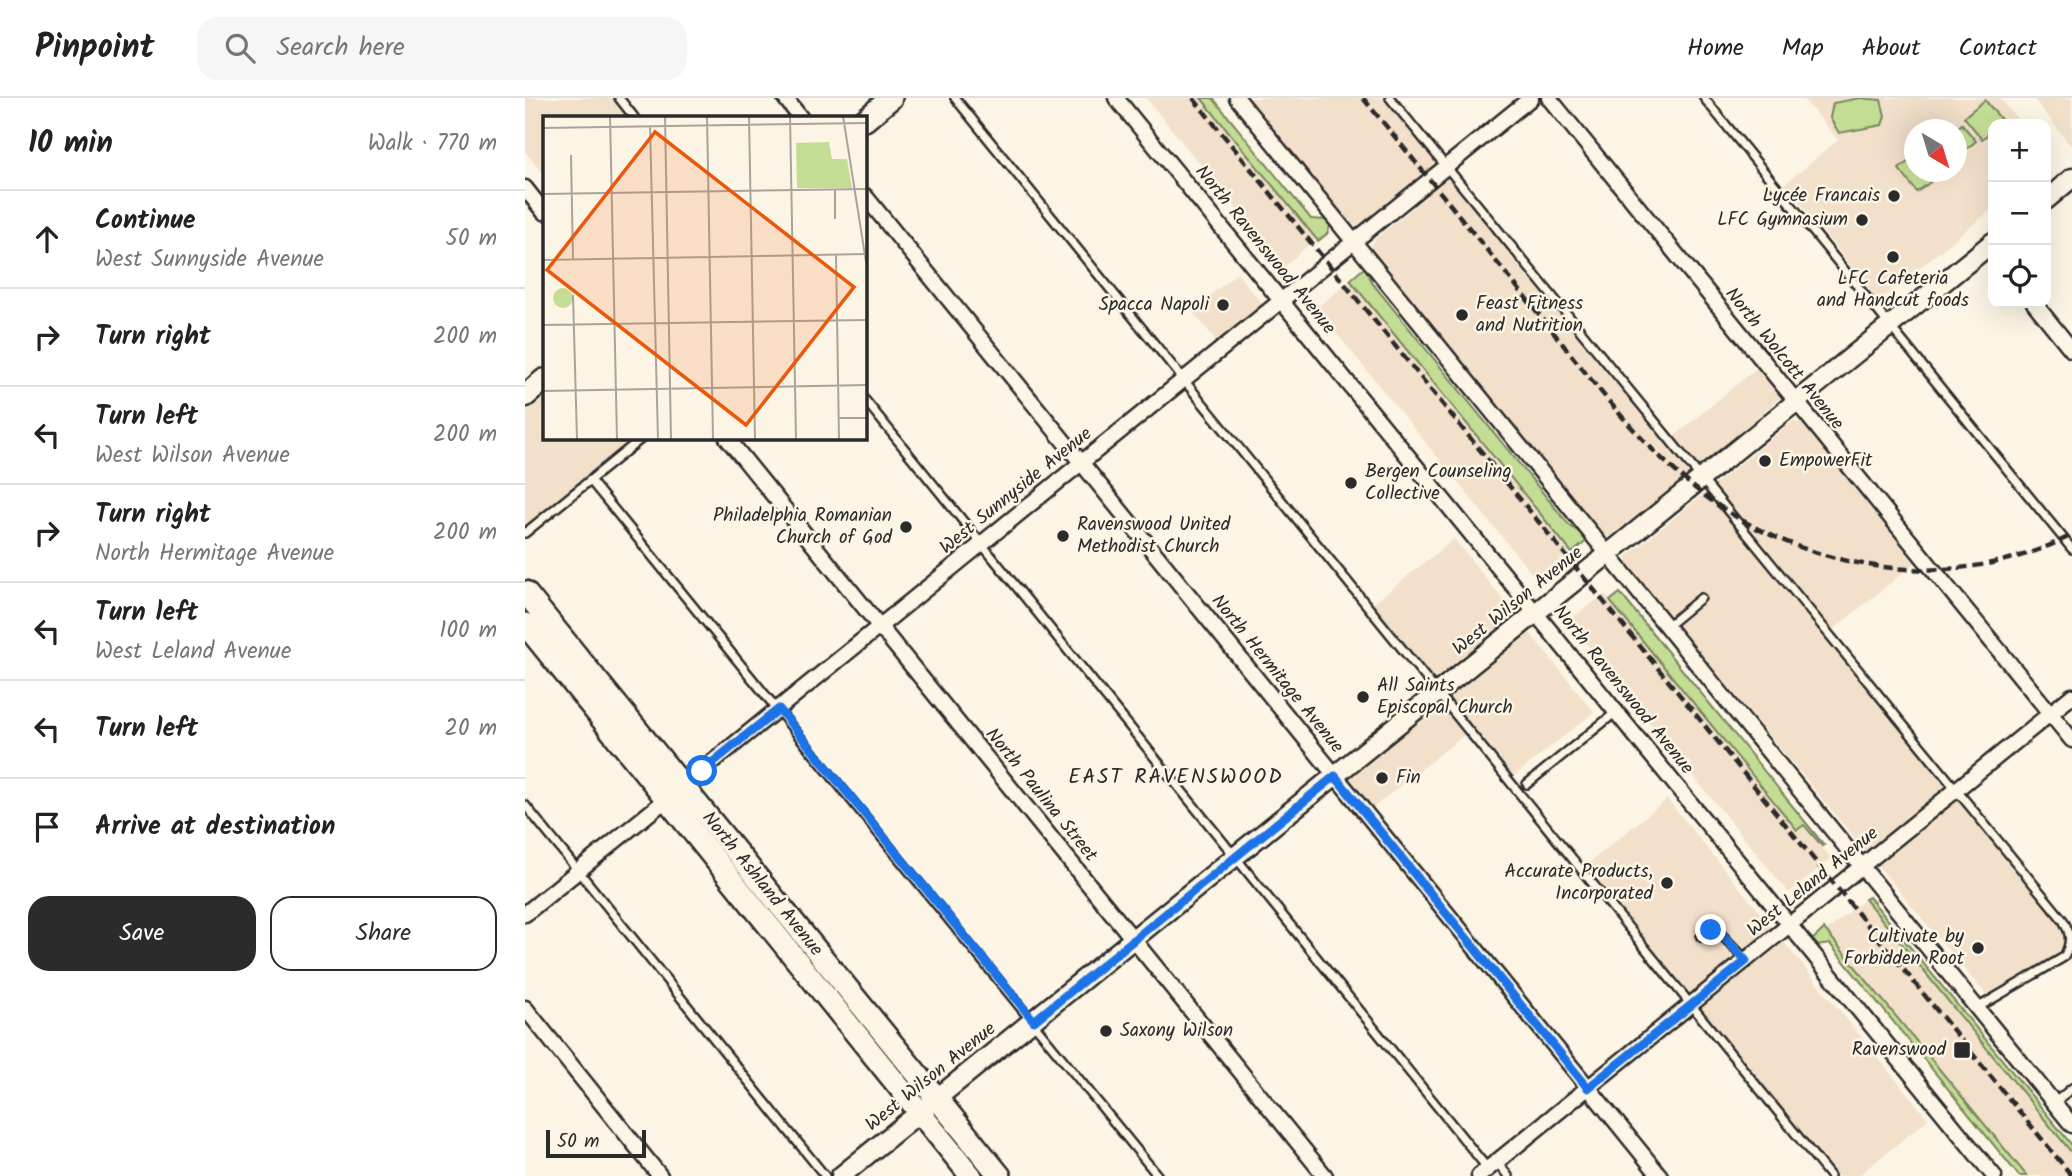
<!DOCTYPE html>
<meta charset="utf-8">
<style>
body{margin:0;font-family:Kalam,sans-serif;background:#f6f6f6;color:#222}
.controls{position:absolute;right:21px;top:21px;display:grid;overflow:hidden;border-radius:14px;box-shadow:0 7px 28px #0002}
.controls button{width:63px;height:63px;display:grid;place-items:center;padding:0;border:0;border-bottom:2px solid #e0e0e0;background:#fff;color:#222;font:35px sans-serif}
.compass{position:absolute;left:1379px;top:21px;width:63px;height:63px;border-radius:50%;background:#fff;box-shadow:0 7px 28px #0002;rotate:142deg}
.scale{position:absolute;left:21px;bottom:18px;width:100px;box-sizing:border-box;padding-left:7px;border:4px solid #2b2b2b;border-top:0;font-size:19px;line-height:24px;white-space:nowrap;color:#2b2b2b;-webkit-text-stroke:5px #fcf5e5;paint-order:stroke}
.stop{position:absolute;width:21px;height:21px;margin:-16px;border:5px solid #1a73e8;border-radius:50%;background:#fff}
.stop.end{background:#1a73e8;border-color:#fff;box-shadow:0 2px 7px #0008}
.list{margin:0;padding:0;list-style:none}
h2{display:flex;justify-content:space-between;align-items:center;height:91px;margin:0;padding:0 28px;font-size:30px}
h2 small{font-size:23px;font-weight:400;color:#767676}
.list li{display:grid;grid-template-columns:46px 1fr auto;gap:21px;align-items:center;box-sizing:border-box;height:98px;padding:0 28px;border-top:2px solid #e0e0e0}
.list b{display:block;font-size:26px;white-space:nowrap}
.list p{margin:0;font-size:23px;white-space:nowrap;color:#767676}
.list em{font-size:23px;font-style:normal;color:#767676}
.actions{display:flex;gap:14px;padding:21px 28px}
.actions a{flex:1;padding:16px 0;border:2px solid #2b2b2b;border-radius:21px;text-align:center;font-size:24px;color:#2b2b2b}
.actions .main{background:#2b2b2b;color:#fff}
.icon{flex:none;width:38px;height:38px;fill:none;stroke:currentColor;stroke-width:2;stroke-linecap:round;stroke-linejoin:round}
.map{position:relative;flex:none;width:1547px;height:1078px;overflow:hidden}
header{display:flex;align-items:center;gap:42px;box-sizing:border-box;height:98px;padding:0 35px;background:#fff;border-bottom:2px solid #e0e0e0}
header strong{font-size:33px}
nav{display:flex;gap:38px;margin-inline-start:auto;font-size:24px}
.search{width:490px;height:63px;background:#f6f6f6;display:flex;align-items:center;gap:18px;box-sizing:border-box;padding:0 24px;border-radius:21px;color:#767676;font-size:26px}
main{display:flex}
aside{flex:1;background:#fff}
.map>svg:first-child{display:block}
</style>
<header>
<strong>Pinpoint</strong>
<div class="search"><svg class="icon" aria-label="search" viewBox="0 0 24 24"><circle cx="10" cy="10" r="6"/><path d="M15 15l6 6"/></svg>Search here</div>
<nav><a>Home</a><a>Map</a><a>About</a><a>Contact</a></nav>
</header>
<main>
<aside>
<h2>10 min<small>Walk · 770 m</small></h2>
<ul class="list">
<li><svg class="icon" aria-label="ahead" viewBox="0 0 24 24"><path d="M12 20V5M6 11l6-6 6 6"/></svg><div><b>Continue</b><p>West Sunnyside Avenue</p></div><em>50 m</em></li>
<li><svg class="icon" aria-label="right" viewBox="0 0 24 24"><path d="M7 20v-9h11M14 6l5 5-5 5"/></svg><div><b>Turn right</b></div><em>200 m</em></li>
<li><svg class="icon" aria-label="left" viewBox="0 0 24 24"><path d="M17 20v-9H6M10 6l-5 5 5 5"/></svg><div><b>Turn left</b><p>West Wilson Avenue</p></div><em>200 m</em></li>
<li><svg class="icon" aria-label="right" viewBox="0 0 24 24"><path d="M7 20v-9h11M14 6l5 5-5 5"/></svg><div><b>Turn right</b><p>North Hermitage Avenue</p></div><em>200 m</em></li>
<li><svg class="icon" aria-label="left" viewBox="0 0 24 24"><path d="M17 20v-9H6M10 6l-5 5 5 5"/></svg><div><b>Turn left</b><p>West Leland Avenue</p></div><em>100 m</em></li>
<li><svg class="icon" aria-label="left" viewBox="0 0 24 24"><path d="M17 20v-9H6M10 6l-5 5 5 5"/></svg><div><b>Turn left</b></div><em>20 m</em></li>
<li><svg class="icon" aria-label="arrive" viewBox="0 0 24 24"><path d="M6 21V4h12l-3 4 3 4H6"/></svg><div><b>Arrive at destination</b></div></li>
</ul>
<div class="actions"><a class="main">Save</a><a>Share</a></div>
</aside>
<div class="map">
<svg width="1547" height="1078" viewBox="0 0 1547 1078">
<rect width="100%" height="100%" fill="#fcf5e5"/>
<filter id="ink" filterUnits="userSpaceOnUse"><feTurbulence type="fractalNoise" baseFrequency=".0143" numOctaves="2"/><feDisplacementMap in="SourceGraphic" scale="14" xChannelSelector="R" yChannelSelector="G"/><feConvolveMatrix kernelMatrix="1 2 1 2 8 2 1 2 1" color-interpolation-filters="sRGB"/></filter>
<g filter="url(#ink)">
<path fill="#f2e0ca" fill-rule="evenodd" d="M 0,0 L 87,0 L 103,19 L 19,19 L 19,77 L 0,53 Z
M 621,0 L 676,0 L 791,140 L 759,169 Z
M 722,0 L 865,0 L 915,62 L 838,125 L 828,128 Z
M 1282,0 L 1475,0 L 1496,26 L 1468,26 L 1468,110 L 1354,203 L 1260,86 L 1313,42 L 1279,2 ZM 1390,32 L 1432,32 L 1432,74 L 1390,74 Z
M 1508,0 L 1547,0 L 1547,49 Z
M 925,75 L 1146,341 L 1234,268 L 1258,297 L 1154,386 L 1089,435 L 1083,439 L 1076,436 L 845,151 L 850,141 L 901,99 L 905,92 Z
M 712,175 L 742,212 L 696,248 L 667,213 Z
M 826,183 L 1045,453 L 1012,482 L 791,210 Z
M 19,300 L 19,340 L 115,340 L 0,433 L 0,315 Z
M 1268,323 L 1278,326 L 1390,465 L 1304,535 L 1547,830 L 1539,856 L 1462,898 L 1103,469 L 1102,459 L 1106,455 Z
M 929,441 L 1069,614 L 983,683 L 943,634 L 845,712 L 816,676 L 914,597 L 844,509 Z
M 1080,496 L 1272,732 L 1279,727 L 1306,760 L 1264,795 L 1168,678 L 1165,662 L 1156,663 L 1043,523 Z
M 1142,701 L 1403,1021 L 1333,1078 L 1309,1078 L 1058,770 Z
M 1340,801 L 1547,1055 L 1547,1078 L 1502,1078 L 1301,833 Z"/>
<path fill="#c4dd94" stroke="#788460" stroke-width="2" d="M 676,0 L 688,0 L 786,121 L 802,122 L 806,126 L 802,136 L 793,143 Z
M 1335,0 L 1356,2 L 1360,18 L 1357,27 L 1314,35 L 1305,20 L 1308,5 Z
M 1460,2 L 1478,24 L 1468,26 L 1468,32 L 1457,41 L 1439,19 Z
M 1437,26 L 1451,43 L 1432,59 L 1431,31 Z
M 1389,59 L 1390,74 L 1408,74 L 1412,79 L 1392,94 L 1374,71 Z
M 840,169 L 848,186 L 1044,427 L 1064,441 L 1047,455 L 825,182 Z
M 1095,495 L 1299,747 L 1297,748 L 1279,727 L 1272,732 L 1095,515 L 1085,503 Z
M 1344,799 L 1547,1047 L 1547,1055 L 1340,801 Z
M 1299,831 L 1301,833 L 1502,1078 L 1494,1078 L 1305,846 L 1292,848 L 1287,842 Z"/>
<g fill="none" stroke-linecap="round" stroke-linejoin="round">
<defs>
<path id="service" d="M 94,0 L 109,19
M 430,0 L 1305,1078
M 865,0 L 1538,822 C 1546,836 1547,844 1539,859 L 1452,910
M 1179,0 L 1547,451
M 340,302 L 963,1071
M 65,382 L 633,1078
M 0,435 L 117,340
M 1141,529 L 1176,500
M 1002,686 L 1091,614
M 0,707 L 300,1078
M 1176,839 L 1191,831 L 1221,862
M 1529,1005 L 1547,990
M 972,1064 L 983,1078"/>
<path id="minor" d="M 260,0 L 275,19
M 591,0 L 1469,1078
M 712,0 L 1547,1027
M 1024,0 L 1547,642
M 0,90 L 19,114
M 340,98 L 1135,1078
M 1509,205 L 1547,252
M 202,340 L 800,1078
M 0,816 L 1006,0
M 0,910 L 135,1078
M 954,1078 L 1547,598"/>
<path id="tertiary" d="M 1521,102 L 1547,80
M 316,1078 L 1468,144"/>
<path id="secondary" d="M 340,22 L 366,0
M 0,298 L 19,282
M 0,494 L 475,1078
M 0,526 L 446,1078"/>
</defs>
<use href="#service" stroke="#2b2b2b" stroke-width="12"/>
<use href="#minor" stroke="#2b2b2b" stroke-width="19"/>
<use href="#tertiary" stroke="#2b2b2b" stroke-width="23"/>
<use href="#secondary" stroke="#2b2b2b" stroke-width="26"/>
<use href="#service" stroke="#fcf5e5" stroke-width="7"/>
<use href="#minor" stroke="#fcf5e5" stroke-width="14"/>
<use href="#tertiary" stroke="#fcf5e5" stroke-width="18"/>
<use href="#secondary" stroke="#fcf5e5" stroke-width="21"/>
<path stroke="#2b2b2b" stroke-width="4.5" stroke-dasharray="10 5" stroke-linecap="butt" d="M 668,0 L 1547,1078
M 838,0 C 894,68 949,136 1005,205 C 1053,264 1099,329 1158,380 C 1261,471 1421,502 1547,437"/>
</g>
</g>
<g fill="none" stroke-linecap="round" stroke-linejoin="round" filter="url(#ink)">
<path stroke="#1a73e8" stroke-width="9" d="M 177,673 L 254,611 L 509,923 L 810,678 L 1063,990 L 1221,863 L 1195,834 L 1186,832"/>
</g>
<g fill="#2b2b2b" stroke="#fcf5e5" stroke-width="2.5">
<circle cx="1369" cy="98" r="7"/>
<circle cx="1337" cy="122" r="7"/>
<circle cx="1368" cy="159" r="7"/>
<circle cx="698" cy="207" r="7"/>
<circle cx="937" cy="217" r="7"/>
<circle cx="1240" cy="363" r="7"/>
<circle cx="826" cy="385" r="7"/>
<circle cx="381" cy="429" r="7"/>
<circle cx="538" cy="438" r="7"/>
<circle cx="838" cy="599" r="7"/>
<circle cx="857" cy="680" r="7"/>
<circle cx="1142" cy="785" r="7"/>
<circle cx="1453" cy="850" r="7"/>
<circle cx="581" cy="933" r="7"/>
<rect x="1428" y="943" width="18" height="18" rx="3.5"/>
</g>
<g text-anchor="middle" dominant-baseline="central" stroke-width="5" stroke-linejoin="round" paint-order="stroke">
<g font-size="19" fill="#2b2b2b" stroke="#fcf5e5" text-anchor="end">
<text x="1355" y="98">Lycée Francais</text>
<text x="1323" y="122">LFC Gymnasium</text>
<text x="1368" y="181" text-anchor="middle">LFC Cafeteria<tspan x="1368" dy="22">and Handcut foods</tspan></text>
<text x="951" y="206" text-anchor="start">Feast Fitness<tspan x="951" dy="22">and Nutrition</tspan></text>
<text x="684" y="207">Spacca Napoli</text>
<text x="1254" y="363" text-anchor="start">EmpowerFit</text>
<text x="840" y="374" text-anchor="start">Bergen Counseling<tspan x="840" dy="22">Collective</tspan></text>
<text x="367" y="418">Philadelphia Romanian<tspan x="367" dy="22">Church of God</tspan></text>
<text x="552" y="427" text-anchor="start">Ravenswood United<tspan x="552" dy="22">Methodist Church</tspan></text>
<text x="852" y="588" text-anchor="start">All Saints<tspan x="852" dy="22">Episcopal Church</tspan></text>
<text x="871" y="680" text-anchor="start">Fin</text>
<text x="1128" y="774">Accurate Products,<tspan x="1128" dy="22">Incorporated</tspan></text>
<text x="1439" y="839">Cultivate by<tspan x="1439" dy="22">Forbidden Root</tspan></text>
<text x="595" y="933" text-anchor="start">Saxony Wilson</text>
<text x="1421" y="952">Ravenswood</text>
</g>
<g font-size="19" fill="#2b2b2b" stroke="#fcf5e5">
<text transform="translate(740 152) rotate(51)">North Ravenswood Avenue</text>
<text transform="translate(1259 261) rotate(51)">North Wolcott Avenue</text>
<text transform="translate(491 393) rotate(-39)">West Sunnyside Avenue</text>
<text transform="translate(993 503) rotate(-39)">West Wilson Avenue</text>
<text transform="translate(752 576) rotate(51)">North Hermitage Avenue</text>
<text transform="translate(1098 592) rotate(51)">North Ravenswood Avenue</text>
<text transform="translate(516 697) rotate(51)">North Paulina Street</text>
<text transform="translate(1288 784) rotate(-39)">West Leland Avenue</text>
<text transform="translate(237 786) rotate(51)">North Ashland Avenue</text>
<text transform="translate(406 979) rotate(-39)">West Wilson Avenue</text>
</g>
<g font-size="21" letter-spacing="2" fill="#2b2b2b" stroke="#fcf5e5">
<text x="651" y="679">EAST RAVENSWOOD</text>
</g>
</g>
<g transform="translate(18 18)">
<rect width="324" height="324" fill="#fcf5e5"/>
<path d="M 286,26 L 289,43 L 304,43 L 309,72 L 254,72 L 253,27 ZM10 182a10 10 0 1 1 20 0a10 10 0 1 1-20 0Z" fill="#c4dd94"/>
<path fill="none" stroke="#a8a49b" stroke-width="2" d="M 67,0 L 74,323M 122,0 L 128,323M 164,0 L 170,323M 206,0 L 212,323M 247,0 L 253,323M 300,0 L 324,152M 107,10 L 115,323M 0,12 L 324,7M 28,39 L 30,143M 292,73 L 292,103M 0,78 L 324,73M 293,138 L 296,323M 0,144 L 323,138M 30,179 L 34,323M 0,209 L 324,204M 0,275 L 324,269M 295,302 L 324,302"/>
<path fill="#e8590c" fill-opacity="0.15" stroke="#e8590c" stroke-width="3.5" d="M 112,16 L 311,171 L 203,309 L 4,154 Z"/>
<rect width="324" height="324" fill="none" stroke="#2b2b2b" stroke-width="3.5"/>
</g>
</svg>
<div class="controls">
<button>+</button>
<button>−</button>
<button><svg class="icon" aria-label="locate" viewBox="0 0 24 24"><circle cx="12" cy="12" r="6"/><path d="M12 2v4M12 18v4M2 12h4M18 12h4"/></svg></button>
</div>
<svg class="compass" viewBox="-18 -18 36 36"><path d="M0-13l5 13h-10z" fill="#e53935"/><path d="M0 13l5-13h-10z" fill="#767676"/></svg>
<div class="scale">50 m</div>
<div class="stop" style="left:177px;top:673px"></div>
<div class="stop end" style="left:1186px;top:832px"></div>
</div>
</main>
